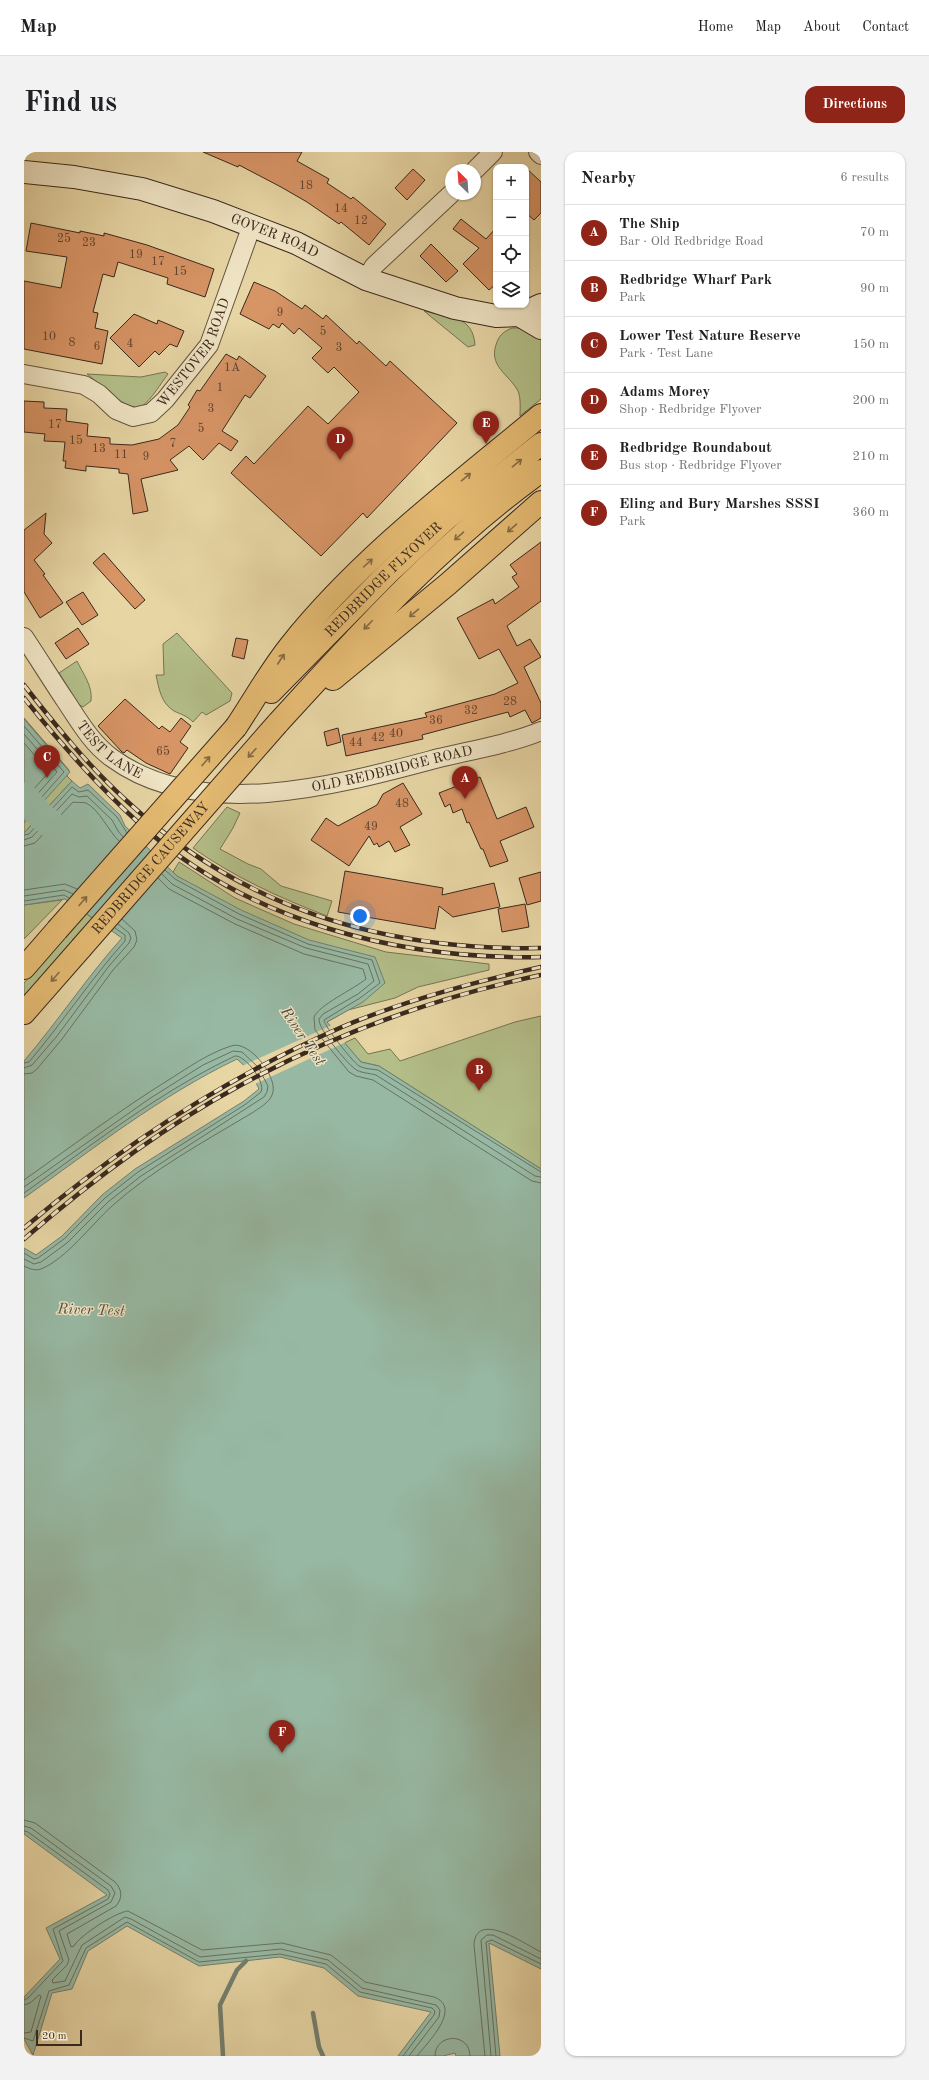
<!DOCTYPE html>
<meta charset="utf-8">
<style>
body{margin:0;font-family:"Old Standard TT",serif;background:#f2f2f2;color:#202124}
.controls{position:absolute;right:12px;top:12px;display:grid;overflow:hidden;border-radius:8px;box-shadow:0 1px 3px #0004}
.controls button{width:36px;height:36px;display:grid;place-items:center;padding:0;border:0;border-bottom:1px solid #e0e0e0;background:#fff;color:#202124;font:20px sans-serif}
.compass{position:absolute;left:421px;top:12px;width:36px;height:36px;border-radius:50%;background:#fff;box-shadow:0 1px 3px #0004;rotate:335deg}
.scale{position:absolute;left:12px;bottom:10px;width:46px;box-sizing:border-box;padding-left:4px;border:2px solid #3a291e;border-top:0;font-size:11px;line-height:14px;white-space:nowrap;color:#3a291e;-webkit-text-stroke:3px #efe4c4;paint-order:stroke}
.you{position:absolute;left:336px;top:764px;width:14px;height:14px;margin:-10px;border:3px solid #fff;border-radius:50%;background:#1a73e8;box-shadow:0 0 0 6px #1a73e833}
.badge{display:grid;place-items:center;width:26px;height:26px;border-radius:50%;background:#8f2418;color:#fff;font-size:13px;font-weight:700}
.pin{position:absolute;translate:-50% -33px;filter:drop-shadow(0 1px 2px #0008)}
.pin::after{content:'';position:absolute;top:21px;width:14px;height:12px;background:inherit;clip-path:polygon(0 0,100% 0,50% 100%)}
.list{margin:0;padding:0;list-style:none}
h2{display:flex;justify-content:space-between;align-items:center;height:52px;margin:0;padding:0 16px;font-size:17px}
h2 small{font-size:13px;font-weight:400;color:#757577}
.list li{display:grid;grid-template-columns:26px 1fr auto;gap:12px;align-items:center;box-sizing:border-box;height:56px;padding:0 16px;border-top:1px solid #e0e0e0}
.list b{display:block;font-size:15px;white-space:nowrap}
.list p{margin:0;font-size:13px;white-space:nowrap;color:#757577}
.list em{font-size:13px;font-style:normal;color:#757577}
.icon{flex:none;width:22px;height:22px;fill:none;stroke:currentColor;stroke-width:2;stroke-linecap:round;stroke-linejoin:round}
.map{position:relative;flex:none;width:517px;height:1904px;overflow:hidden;border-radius:12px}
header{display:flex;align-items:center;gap:24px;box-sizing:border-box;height:56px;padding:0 20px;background:#fff;border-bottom:1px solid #e0e0e0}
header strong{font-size:19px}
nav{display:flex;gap:22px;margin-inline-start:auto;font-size:14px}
.intro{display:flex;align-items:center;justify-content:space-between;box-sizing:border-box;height:96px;padding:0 24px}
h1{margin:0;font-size:28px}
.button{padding:10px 18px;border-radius:12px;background:#8f2418;color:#fff;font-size:14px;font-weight:700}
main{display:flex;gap:24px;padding:0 24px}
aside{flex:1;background:#fff;border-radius:12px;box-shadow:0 1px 3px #0004}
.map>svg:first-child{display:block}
</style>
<header>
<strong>Map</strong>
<nav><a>Home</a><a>Map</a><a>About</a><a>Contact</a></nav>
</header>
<div class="intro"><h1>Find us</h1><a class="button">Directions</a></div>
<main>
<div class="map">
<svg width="517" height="1904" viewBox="0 0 517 1904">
<rect width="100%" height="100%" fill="#e7d5a4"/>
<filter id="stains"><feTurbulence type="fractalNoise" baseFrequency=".005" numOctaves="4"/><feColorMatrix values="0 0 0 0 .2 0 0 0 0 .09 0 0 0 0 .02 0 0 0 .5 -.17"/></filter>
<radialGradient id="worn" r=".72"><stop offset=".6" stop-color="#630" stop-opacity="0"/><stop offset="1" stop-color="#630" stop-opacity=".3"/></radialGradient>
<path fill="#b3be88" stroke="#767453" d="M 400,159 C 424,165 449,163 451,193 L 444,195 Z
M 488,176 L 497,176 L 517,185 L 517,247 L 496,264 C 496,258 497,245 494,239 C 485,222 463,214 473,190 C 476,182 481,179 488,176 Z
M 141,220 L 144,222 C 137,231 128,247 118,254 C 104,262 74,230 63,222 L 117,225 Z
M 153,481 L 208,541 L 206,549 L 182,563 L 178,560 L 169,570 C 162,563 158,563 150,559 C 137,551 135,537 132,523 L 140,523 L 139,492 Z
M 53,509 C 59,522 69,534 67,549 L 59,555 L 54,552 L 35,521 Z
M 0,566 L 45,618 L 43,624 L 48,629 L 0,681 Z
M 203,655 L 216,661 L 209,676 L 196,697 L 224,712 L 237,717 L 257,734 L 308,749 L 303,764 C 256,746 210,725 169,696 Z
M 155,710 L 211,746 L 270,772 L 362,800 L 465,812 L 465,818 L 394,835 L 371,846 L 324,858 L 303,870 L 149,720 Z
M 38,748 L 0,787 L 0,753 Z
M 60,760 L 68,766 L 0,845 L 0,831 Z
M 517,864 L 517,1017 L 355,914 L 337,910 L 320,891 L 331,886 L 344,902 L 366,897 L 376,909 L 491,870 Z"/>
<path fill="#97b9a4" stroke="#727f6e" d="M 0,567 L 46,620 L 0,671 Z
M 48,629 L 56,636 L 64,632 L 96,663 L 101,674 L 153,724 L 217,758 L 285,788 L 351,805 L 361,831 L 339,850 L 303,870 L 337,910 L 355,914 L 517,1017 L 517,1817 L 465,1791 L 476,1904 L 432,1904 L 431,1901 L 419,1904 L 374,1904 L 407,1860 L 334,1844 L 300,1816 L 256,1805 L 175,1814 L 103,1774 L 64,1799 L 48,1837 L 28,1841 L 9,1903 L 0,1887 L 0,1845 L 36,1807 L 22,1776 L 83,1743 L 0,1682 L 0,1096 L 12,1103 L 38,1084 L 78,1043 L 111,1017 L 220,949 L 235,937 L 227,920 L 213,907 C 136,944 69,997 0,1046 L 0,909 C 34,869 63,825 98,786 L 41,747 L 0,753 L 0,681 Z"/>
<path fill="#e7d5a4" d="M 308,873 L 322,890 L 231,932 L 225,921 L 218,914 Z"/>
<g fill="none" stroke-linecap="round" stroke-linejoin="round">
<path stroke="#687161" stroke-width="1" d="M 0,574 L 40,620 L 0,665
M 0,582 L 33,620 L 0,657
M 0,591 L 25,620 L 0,648
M 0,683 L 5,682 L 48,635 L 55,640 L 64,638 L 93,665 L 103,681
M 0,688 L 8,685 L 48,642 L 55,645 L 63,644 L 88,668 L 94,679 L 99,685
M 0,694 L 11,691 L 49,650 C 53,651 59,650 62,651 C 75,657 85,680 95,689
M 141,718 L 151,727 L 215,762 L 284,792 L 348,808 L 356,831 L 336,846 L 300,868 C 300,874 329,910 335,914 C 340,917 348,917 354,918 L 517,1020
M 138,722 L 148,732 L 213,767 L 282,796 L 344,812 L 350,829 L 334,842 L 299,862 L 295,867 C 294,877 322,910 331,917 C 336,921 345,921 352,923 L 511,1024 L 517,1025
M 134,726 L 145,737 L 211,772 L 280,802 L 339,817 L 342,827 C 330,837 295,853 290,865 L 291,878 L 325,920 L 332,924 L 349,928 L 508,1029 L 517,1031
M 0,738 L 41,732 L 53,737
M 0,744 L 40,738 L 49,742
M 0,749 L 40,743 L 45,746
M 0,911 L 5,910 C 38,871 67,827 101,789 L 101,783 L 91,776
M 0,916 L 8,913 L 33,884 L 85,814 L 105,791 L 107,786 L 105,781 L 94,772
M 0,922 L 8,921 L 13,917 L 38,887 L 89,818 L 110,795 L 113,788 L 111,779 L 98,767
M 0,1028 C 48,994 96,958 146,927 C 165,915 185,901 207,894 C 225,887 256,927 248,943 C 245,951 235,956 228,961 C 181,989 128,1018 88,1054 C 68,1072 42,1107 17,1117 C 11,1119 6,1117 0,1114
M 0,1035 L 125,947 L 179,913 L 209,899 L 218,900 L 234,915 L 244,934 L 243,940 L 240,945 L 117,1024 L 84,1050 L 43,1091 L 17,1110 L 10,1112 L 0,1107
M 0,1041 C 68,993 135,940 211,904 C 221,903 242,930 237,940 L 222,952 L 114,1020 L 81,1046 L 40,1087 L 14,1106 L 10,1107 L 0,1101
M 0,1668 L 11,1671 L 91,1730 C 98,1737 99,1746 92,1754 L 43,1782 L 47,1795 L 50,1794 C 55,1784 92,1760 104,1759 L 178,1798 L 258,1791 L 307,1803 L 341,1830 L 410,1845 C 439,1856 403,1891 393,1904
M 0,1674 L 7,1676 L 87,1734 L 91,1741 L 87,1750 L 35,1779 L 45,1808 L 43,1813 L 28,1828 L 29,1831 L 41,1829 L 58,1793 L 101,1765 L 107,1767 L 176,1805 L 257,1797 L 304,1808 L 338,1836 L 412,1853 L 416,1858 L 415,1865 L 385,1904
M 0,1679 L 4,1680 L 84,1738 L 86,1742 L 84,1747 L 29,1777 L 39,1809 L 4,1846 L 0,1848
M 0,1853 L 6,1851 L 15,1843 L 17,1844 L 7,1880 L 0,1881
M 0,1886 L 9,1889 L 25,1839 L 45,1833 L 62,1796 L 103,1770 L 175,1810 L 256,1802 L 302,1812 L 336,1840 L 408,1856 L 411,1859 L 410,1863 L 379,1904
M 411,1904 C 411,1881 446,1880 446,1904
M 461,1904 L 450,1793 C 452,1757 502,1793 517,1800
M 467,1904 L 457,1788 L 463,1783 L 469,1783 L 517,1807
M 472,1904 L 462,1790 L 468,1788 L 517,1812"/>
<path stroke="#727f6e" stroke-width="4.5" d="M 289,1861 L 295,1895 L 299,1904
M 199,1904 L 196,1853 L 213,1818 L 222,1809"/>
<path stroke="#97b9a4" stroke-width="28" d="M 0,645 L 16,663 L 45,687"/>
</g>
<path fill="#d79465" stroke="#3a291e" d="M 179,0 L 278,0 L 273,9 L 305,27 L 303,31 L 327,47 L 329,45 L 362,72 L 345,93 L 317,70 L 315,72 L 283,50 L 257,35 L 215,13 L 214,15 Z
M 502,16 L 517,30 L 517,61 L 510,68 L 502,61 Z
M 389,17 L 401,28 L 383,48 L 371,36 Z
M 437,67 L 462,87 L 472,76 L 472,132 L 465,138 L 439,112 L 455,96 L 429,77 Z
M 7,71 L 56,81 L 56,79 L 80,84 L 80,81 L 123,93 L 190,117 L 181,145 L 143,132 L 144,126 L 94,110 L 90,125 L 79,122 L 69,160 L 74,161 L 71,176 L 84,179 L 78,212 L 0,197 L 0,129 L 37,136 L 43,105 L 2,99 Z
M 407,92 L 434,119 L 422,130 L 396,104 Z
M 230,130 L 251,139 L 278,157 L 281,153 L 299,167 L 302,163 L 333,192 L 335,189 L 362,214 L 366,209 L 433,271 L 343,366 L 339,361 L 297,404 L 207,321 L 222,304 L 230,312 L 284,254 L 304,272 L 335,240 L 310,215 L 304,221 L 288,206 L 298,196 L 275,176 L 270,182 L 258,171 L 255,176 L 249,172 L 245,177 L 216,162 Z
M 110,162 L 133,172 L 134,168 L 160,179 L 153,195 L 146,192 L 135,203 L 131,199 L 115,215 L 86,186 Z
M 202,202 L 213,208 L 215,204 L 242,224 L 226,246 L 221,243 L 198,279 L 214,289 L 207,299 L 195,291 L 179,308 L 165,294 L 146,308 L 154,318 L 117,327 L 124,359 L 109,362 L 104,322 L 95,321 L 95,317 L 62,314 L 62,319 L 41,316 L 42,309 L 39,309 L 41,290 L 20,289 L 21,282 L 0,280 L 0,249 L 20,250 L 20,256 L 43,257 L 42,269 L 64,272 L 63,284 L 86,286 L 86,292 L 108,293 L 135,287 L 154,273 L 166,255 L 164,253 L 173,238 L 176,239 Z
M 22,361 L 20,382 L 28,391 L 10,408 L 21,422 L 19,423 L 39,451 L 16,466 L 0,440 L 0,378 Z
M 517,390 L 517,449 L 483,474 L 493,494 L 506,487 L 517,505 L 500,515 L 517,551 L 517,566 L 508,571 L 501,558 L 486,565 L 484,560 L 398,583 L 399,587 L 322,604 L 318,583 L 403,565 L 401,561 L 471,542 L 494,531 L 475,497 L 455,507 L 433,466 L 469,447 L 471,452 L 495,435 L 488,425 L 493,422 L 486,413 Z
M 80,401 L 121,448 L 111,457 L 69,411 Z
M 59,440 L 74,463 L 58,473 L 42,450 Z
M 54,476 L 65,492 L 42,507 L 31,491 Z
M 212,486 L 224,488 L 220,507 L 208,504 Z
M 101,547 L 135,577 L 138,574 L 146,580 L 157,566 L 167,574 L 156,590 L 164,596 L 146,622 L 122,611 L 103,598 L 100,601 L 98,600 L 74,574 Z
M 314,576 L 317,590 L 303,594 L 300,580 Z
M 456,625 L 473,667 L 502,655 L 510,675 L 476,689 L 484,709 L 466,715 L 459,697 L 457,697 L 445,670 L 443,671 L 438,657 L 429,661 L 426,652 L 421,655 L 415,641 Z
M 379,631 L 398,662 L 376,675 L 386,693 L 371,700 L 365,689 L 355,695 L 353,691 L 350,693 L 345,684 L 325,714 L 287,688 L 302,666 L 314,674 L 353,653 L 359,642 Z
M 321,719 L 419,736 L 418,743 L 470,731 L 476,755 L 429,765 L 415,754 L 411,777 L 314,760 Z
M 517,720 L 517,749 L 503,753 L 495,726 Z
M 501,752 L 505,775 L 478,780 L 474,757 Z"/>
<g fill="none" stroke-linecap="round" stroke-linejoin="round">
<defs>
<g id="street">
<path d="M 514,0 L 517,3"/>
<path d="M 451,18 L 469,0"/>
<path d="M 342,127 L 350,114 L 427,42"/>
<path id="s1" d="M 0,222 L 60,233 L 75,242 L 92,258 L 109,265 L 127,261 L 141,248 L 185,193 L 228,73"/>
<path id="s2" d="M 0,485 C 14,506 27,527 41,548 C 55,569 68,592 88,606 C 178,672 317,632 415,606 C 449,598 485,592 517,579"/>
</g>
<g id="secondary">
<path id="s3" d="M 0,20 L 50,25 L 118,37 L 189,59 L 272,91 L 342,127 L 431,156 L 472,164 L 495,163 L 517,153"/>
<path d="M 495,163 L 517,176"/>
</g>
<g id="primary">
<path d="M 309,527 L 424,432 L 517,350"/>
<path id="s4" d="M 247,540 L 363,422 L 422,367 L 517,292"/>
<path d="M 253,572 C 337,480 415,393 517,319"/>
<path d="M 212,575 C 230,548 246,519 266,494 C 335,407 431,334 517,263"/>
<path d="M 0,816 L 33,778"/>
<path d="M 0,861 L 57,796"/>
</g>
</defs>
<use href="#street" stroke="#655440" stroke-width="20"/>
<use href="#secondary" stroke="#3a291e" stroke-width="24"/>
<use href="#primary" stroke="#3a291e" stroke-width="24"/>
<use href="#street" stroke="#efe4c4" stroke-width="18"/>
<use href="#secondary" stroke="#efe4c4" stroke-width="22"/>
<use href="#primary" stroke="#e4ba72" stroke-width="22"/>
<defs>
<path id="rail" d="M 0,533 C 32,574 66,616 105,651 C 220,757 363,799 517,796
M 0,546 C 35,590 75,635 117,673 C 224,770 376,808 517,805
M 0,1076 C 97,994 201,926 318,875 C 381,848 450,830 517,815
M 0,1087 C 67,1029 139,975 217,933 C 310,882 413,845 517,823"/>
</defs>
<use href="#rail" stroke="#3a291e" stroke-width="4.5"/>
<use href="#rail" stroke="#efe4c4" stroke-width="3" stroke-dasharray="9" stroke-linecap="butt"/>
<defs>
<g id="primary-bridge">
<path d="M 33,778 L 212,575"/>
<path id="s5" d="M 57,796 L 253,572"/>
</g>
</defs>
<use href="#primary-bridge" stroke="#3a291e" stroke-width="24" stroke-linecap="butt"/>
<use href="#primary-bridge" stroke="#e4ba72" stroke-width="22"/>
</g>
<defs><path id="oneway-shaft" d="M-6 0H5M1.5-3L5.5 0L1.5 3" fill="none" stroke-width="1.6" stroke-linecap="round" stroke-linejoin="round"/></defs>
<g stroke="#866a44">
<use href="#oneway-shaft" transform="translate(493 311) rotate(-39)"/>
<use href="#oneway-shaft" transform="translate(442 325) rotate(-40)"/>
<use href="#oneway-shaft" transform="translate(488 376) rotate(139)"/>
<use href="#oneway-shaft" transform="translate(435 384) rotate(139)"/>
<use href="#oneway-shaft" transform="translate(344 411) rotate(-42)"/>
<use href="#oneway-shaft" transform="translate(390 461) rotate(140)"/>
<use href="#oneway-shaft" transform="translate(344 473) rotate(134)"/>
<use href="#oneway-shaft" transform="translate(257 507) rotate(-57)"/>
<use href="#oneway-shaft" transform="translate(228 601) rotate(132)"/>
<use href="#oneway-shaft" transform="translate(182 609) rotate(-49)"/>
<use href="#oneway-shaft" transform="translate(59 749) rotate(-49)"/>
<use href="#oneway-shaft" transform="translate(31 825) rotate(131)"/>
</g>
<g text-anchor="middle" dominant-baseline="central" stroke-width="3" stroke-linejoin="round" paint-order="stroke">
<g font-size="12" fill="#614430">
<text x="282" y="34">18</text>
<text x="317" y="57">14</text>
<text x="337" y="69">12</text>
<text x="40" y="87">25</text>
<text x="65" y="91">23</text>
<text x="112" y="103">19</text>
<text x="134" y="110">17</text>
<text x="156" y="120">15</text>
<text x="256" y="161">9</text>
<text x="299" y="180">5</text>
<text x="25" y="185">10</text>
<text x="48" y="191">8</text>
<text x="106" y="192">4</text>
<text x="73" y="195">6</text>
<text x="315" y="196">3</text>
<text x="208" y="216">1A</text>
<text x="196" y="236">1</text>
<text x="187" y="257">3</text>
<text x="31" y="273">17</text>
<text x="177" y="277">5</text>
<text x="52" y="289">15</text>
<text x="149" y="292">7</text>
<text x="75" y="297">13</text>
<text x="97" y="303">11</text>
<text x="122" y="305">9</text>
<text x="486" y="550">28</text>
<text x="447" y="559">32</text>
<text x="412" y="569">36</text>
<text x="372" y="582">40</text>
<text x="354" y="586">42</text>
<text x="332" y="591">44</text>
<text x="139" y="600">65</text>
<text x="378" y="652">48</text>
<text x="347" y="675">49</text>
</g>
<g font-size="14" fill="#3a291e" stroke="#efe4c4">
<text stroke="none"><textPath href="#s3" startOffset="260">GOVER ROAD</textPath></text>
<text stroke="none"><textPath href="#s1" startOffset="214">WESTOVER ROAD</textPath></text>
<text stroke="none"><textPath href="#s4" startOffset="159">REDBRIDGE FLYOVER</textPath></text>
<text stroke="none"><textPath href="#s2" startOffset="143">TEST LANE</textPath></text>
<text stroke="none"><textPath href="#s2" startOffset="440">OLD REDBRIDGE ROAD</textPath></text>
<text stroke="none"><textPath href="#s5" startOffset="106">REDBRIDGE CAUSEWAY</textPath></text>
</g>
<g font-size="15" font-style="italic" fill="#514d40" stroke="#efe4c4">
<text transform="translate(278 885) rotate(56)">River Test</text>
<text transform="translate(67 1159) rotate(2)">River Test</text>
</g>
</g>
<rect width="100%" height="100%" filter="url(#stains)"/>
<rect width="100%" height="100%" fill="url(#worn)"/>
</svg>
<div class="controls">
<button>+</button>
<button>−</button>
<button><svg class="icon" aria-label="locate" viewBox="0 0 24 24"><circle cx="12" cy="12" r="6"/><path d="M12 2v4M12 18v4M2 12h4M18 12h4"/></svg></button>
<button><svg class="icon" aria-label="layers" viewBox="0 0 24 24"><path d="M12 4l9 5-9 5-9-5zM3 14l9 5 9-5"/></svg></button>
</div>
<svg class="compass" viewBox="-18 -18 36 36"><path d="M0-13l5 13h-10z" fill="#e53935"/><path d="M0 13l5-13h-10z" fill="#757577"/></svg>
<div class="scale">20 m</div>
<div class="you"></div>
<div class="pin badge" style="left:441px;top:647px">A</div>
<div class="pin badge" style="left:455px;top:939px">B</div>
<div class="pin badge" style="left:23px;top:626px">C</div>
<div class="pin badge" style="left:316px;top:308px">D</div>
<div class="pin badge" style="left:462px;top:292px">E</div>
<div class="pin badge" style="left:258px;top:1601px">F</div>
</div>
<aside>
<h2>Nearby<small>6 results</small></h2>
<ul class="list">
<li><span class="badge">A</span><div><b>The Ship</b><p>Bar · Old Redbridge Road</p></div><em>70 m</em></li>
<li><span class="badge">B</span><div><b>Redbridge Wharf Park</b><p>Park</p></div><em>90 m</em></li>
<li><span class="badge">C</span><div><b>Lower Test Nature Reserve</b><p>Park · Test Lane</p></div><em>150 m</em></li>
<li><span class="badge">D</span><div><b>Adams Morey</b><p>Shop · Redbridge Flyover</p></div><em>200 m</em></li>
<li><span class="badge">E</span><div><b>Redbridge Roundabout</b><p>Bus stop · Redbridge Flyover</p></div><em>210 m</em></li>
<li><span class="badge">F</span><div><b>Eling and Bury Marshes SSSI</b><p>Park</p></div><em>360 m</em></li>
</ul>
</aside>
</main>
